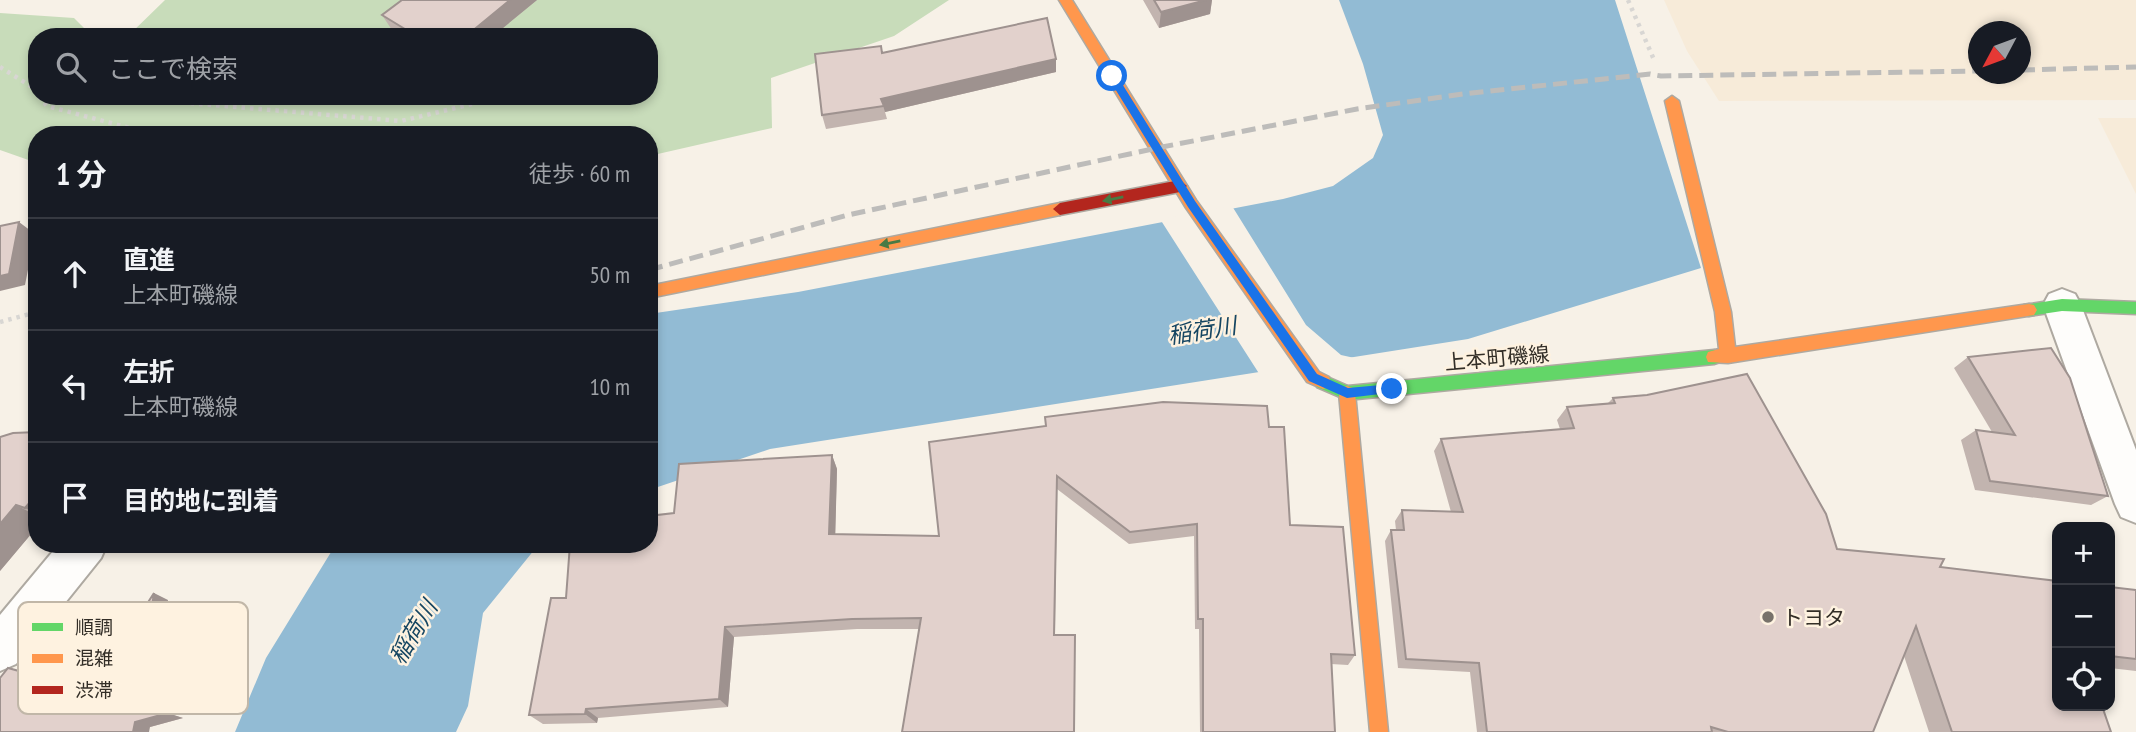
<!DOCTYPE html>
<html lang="ja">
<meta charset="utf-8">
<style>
body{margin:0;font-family:"PT Sans Narrow","Noto Sans JP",sans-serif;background:#20242c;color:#f1f3f6}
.controls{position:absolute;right:21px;bottom:21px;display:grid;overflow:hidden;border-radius:14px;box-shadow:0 4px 10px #0003}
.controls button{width:63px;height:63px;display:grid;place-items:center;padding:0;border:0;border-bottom:2px solid #363941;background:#171b24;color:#f1f3f6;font:35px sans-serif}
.compass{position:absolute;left:1968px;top:21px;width:63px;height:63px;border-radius:50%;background:#171b24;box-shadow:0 4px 10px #0003;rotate:229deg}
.stop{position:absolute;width:21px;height:21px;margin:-16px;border:5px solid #1a73e8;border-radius:50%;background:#fff}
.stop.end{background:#1a73e8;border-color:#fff;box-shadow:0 2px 7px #0008}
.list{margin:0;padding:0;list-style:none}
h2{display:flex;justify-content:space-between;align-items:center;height:91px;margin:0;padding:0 28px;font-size:30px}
h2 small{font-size:23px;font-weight:400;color:#9ea1a6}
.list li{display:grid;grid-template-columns:46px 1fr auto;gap:21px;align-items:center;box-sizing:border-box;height:112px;padding:0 28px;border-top:2px solid #363941}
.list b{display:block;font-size:26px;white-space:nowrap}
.list p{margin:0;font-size:23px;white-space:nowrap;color:#9ea1a6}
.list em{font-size:23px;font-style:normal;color:#9ea1a6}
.icon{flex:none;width:38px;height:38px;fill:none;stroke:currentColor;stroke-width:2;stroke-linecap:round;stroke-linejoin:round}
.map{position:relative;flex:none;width:2136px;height:732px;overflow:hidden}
.search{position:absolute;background:#171b24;box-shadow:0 4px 10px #0003;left:28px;top:28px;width:630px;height:77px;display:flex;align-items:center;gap:18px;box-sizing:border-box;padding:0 24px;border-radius:28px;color:#9ea1a6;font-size:26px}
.panel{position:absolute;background:#171b24;box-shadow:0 4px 10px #0003;left:28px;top:126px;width:630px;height:427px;border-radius:28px}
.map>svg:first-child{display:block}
</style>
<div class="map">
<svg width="2136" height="732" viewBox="0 0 2136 732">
<rect width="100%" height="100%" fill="#f7f1e7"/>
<path fill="#f7ebd9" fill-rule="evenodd" d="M 1664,0 L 2136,0 L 2136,100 L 1719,101 L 1687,51 ZM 1979,32 L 2021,32 L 2021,74 L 1979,74 Z
M 2098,118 L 2136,118 L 2136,194 Z"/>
<path fill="#c8dcba" d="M 165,0 L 949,0 L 894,36 L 771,78 L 772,128 L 649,156 L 649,135 L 37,135 L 37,163 L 0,150 L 0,13 L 74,18 L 93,37 L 37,37 L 37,96 L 649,96 L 649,37 L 127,37 Z"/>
<path fill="#92bbd4" d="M 1339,0 L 1615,0 L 1701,268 L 1468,339 L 770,449 L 649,490 L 649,314 L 798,292 L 1283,199 L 1333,186 L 1373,158 L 1383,135 L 1363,64 Z
M 336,544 L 539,544 L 483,613 L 468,706 L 456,732 L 235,732 L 266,658 Z"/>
<path fill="#f7f1e7" d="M 1232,206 L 1306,325 L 1341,355 L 1359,359 L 1260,375 L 1160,219 Z"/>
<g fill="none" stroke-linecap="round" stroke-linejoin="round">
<defs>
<path id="street" d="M 2062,289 L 2075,294 L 2081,305 L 2136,450 L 2136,523 L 2121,517 L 2115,504 L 2043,305 L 2049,294 Z
M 59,544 L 107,544 L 101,558 L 16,664 L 0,671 L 0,615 Z"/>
<path id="fast" d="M 2062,299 L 2136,302 L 2136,314 L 2062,311 L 2029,316 L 2024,315 L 2021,310 L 2024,305 Z
M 1714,350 L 1720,352 L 1722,357 L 1720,362 L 1714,364 L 1347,400 L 1317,387 L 1315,382 L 1317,377 L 1323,375 L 1348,386 Z"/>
<path id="slow" d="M 1059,0 L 1072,0 L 1196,200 L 1319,372 L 1329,377 L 1331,382 L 1329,387 L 1323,389 L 1307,382 L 1186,208 Z
M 1672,96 L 1679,101 L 1731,312 L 1735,347 L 2029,304 L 2034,305 L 2037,310 L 2034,315 L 1728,363 L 1708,362 L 1706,357 L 1708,352 L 1719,349 L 1715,312 L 1665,101 Z
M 1060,203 L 1067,209 L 1060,215 L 649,298 L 649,286 Z
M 1347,386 L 1353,388 L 1355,393 L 1388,732 L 1370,732 L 1339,393 L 1341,388 Z"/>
<path id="jam" d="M 1180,180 L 1187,186 L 1180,192 L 1060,215 L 1053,209 L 1060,203 Z"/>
</defs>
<use href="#street" stroke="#aea9a1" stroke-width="4"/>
<use href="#fast" stroke="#aea9a1" stroke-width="3"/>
<use href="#slow" stroke="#aea9a1" stroke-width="3"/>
<use href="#jam" stroke="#aea9a1" stroke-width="3"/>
<path stroke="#d8d6d3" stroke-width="4.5" stroke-dasharray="3.5 5" stroke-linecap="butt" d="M 1628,0 L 1655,62
M 0,67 L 37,90
M 39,96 L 47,106 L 156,135
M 106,96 L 401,121 L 493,99
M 0,322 L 37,312"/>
<use href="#street" fill="#fefdfb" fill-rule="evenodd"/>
<use href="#fast" fill="#63d668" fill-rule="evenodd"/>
<use href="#slow" fill="#ff974d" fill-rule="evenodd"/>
<use href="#jam" fill="#b3261e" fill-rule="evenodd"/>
<path stroke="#bdbcba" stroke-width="5" stroke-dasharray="14 7" stroke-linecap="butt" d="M 2021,70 L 2136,67
M 649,270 L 848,215 L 1157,148 L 1357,109 L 1463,94 L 1650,74 L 1661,76 L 1979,71"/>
</g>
<path fill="#c2b4af" d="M 537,0 L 492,37 L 403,37 L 392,30 L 382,15 Z
M 1143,0 L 1212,0 L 1210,14 L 1159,28 Z
M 882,53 L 1056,72 L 885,112 L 887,119 L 826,129 L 822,115 Z
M 1968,357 L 2108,496 L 2091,505 L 1975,490 L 1961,440 L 1976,430 L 1992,432 L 1954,368 Z
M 1613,398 L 1837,549 L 1940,567 L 2111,732 L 1929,732 L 1904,656 L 1873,732 L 1477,732 L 1470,672 L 1398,668 L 1385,541 L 1391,530 L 1396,530 L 1395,521 L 1402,510 L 1451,512 L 1434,451 L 1441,439 L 1560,429 L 1557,420 L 1567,407 L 1608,403 Z
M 1045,417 L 1269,427 L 1290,525 L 1355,655 L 1348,665 L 1331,664 L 1335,732 L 1200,732 L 1199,629 L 1195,629 L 1194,536 L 1129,544 L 1057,489 L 1055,635 L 919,629 L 857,629 L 734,637 L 728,707 L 598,718 L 597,723 L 543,724 L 529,715 L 566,598 L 674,513 L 832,455 L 837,469 L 835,534 L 939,536 L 1045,426 Z
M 37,432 L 37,527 L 0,571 Z
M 2110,587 L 2136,590 L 2136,671 L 2110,668 Z
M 168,600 L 164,624 L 215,639 L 183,694 L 155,687 L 152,709 L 183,718 L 150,727 L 91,691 Z"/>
<path fill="#9e928f" d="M 510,0 L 537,0 L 492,37 L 465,37 Z
M 1206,0 L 1212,0 L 1210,14 L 1159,28 L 1161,12 Z
M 1056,59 L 1056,72 L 885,112 L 881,99 Z
M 19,222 L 35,234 L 25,285 L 0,291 L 0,276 Z
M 832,455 L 837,469 L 835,546 L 829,534 Z
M 37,494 L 37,514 L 25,508 Z
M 16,505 L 37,516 L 37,527 L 0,571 L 0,524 Z
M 154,593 L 168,600 L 164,627 L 150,620 Z
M 725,627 L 734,637 L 728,707 L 719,699 Z
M 201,633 L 215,639 L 183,694 L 168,689 Z
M 141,681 L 155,687 L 152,710 L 137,704 Z
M 586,709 L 598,718 L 597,723 L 585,714 Z
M 168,713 L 183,718 L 150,727 L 149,732 L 133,732 L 135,722 Z"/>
<path fill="#e2d1cc" stroke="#9e928f" stroke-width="2" d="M 402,0 L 510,0 L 465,37 L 418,37 L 382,15 Z
M 1154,0 L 1206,0 L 1161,12 Z
M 1047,18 L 1056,59 L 881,99 L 884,106 L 822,115 L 815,54 L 881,46 L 882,53 Z
M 19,222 L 9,274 L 0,276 L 0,226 Z
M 2051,348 L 2070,378 L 2108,496 L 1990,481 L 1976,430 L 2015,435 L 1968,357 Z
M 1747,374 L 1826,514 L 1837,549 L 1944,559 L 1940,567 L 2057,581 L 2057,706 L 2102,706 L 2111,732 L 1952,732 L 1916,626 L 1873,732 L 1728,732 L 1711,727 L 1712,732 L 1487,732 L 1479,663 L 1406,659 L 1391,530 L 1404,530 L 1402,510 L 1463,512 L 1441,439 L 1574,428 L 1567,407 L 1615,403 L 1613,398 L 1647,395 Z
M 1163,402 L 1267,406 L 1269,427 L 1284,427 L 1290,525 L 1343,527 L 1355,655 L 1331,654 L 1335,732 L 1203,732 L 1203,619 L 1198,619 L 1197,524 L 1130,532 L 1057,476 L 1054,635 L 1075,635 L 1074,732 L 902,732 L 921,618 L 852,619 L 725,627 L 719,699 L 586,709 L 585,714 L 529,715 L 551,598 L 566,598 L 570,544 L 649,544 L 649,516 L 674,513 L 679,464 L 832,455 L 829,534 L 939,536 L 929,442 L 1046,426 L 1045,417 Z
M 37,432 L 37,494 L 25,508 L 16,505 L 0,524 L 0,437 L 13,433 Z
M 2110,587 L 2136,590 L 2136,659 L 2110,656 Z
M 154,593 L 150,620 L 201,633 L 168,689 L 141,681 L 137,704 L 168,713 L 135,722 L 133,732 L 0,732 L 0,678 L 8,668 L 91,691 Z"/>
<defs><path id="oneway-solid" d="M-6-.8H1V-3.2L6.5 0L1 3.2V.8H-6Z" transform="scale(1.75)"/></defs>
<g fill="#497a44">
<use href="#oneway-solid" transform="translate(1113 199) rotate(169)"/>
<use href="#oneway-solid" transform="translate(890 243) rotate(169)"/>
</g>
<path fill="#1a73e8" d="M 1112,73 L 1116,74 L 1195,201 L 1317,374 L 1348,388 L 1392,384 L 1398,389 L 1397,392 L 1347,398 L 1309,381 L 1188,207 L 1109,79 L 1109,74 Z"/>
<circle fill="#78726a" stroke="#fef2e0" stroke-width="2.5" cx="1768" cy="617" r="7"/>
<g text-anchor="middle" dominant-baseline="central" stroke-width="5" stroke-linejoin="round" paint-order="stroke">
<g font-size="21" fill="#332e27" stroke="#fef2e0">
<text transform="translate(1497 358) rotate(-5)">上本町磯線</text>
</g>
<g font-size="21" fill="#332e27" stroke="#fef2e0" text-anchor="start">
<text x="1782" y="617">トヨタ</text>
</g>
<g font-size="23" font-style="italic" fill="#164662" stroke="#fef2e0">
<text transform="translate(1202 330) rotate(-9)">稲荷川</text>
<text transform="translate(413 632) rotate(-59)">稲荷川</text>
</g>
</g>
<rect x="18" y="602" width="230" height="112" rx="10" fill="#fef2e0" stroke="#c1b7a8" stroke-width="2"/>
<rect x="32" y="623" width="31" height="8" fill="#63d668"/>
<rect x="32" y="654" width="31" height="9" fill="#ff974d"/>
<rect x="32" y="686" width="31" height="8" fill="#b3261e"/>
<g font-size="19" fill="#332e27">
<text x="75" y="634">順調</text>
<text x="75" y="665">混雑</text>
<text x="75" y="697">渋滞</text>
</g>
</svg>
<div class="controls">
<button>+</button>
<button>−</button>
<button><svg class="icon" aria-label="locate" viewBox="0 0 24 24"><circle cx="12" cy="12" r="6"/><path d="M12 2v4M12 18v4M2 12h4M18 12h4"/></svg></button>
</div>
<svg class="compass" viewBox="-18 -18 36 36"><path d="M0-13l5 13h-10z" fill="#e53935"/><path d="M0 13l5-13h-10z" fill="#9ea1a6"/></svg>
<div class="stop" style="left:1112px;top:76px"></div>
<div class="stop end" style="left:1392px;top:389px"></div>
<div class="search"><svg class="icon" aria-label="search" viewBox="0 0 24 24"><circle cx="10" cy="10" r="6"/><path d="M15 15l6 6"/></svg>ここで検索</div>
<section class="panel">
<h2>1 分<small>徒歩 · 60 m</small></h2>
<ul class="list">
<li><svg class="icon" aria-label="ahead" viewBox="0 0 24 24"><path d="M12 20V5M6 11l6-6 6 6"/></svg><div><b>直進</b><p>上本町磯線</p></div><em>50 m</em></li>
<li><svg class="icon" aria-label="left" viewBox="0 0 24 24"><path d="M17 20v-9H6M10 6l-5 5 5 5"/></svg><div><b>左折</b><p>上本町磯線</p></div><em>10 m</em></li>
<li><svg class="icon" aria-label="arrive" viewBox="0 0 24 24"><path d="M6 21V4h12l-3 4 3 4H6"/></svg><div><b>目的地に到着</b></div></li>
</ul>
</section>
</div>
